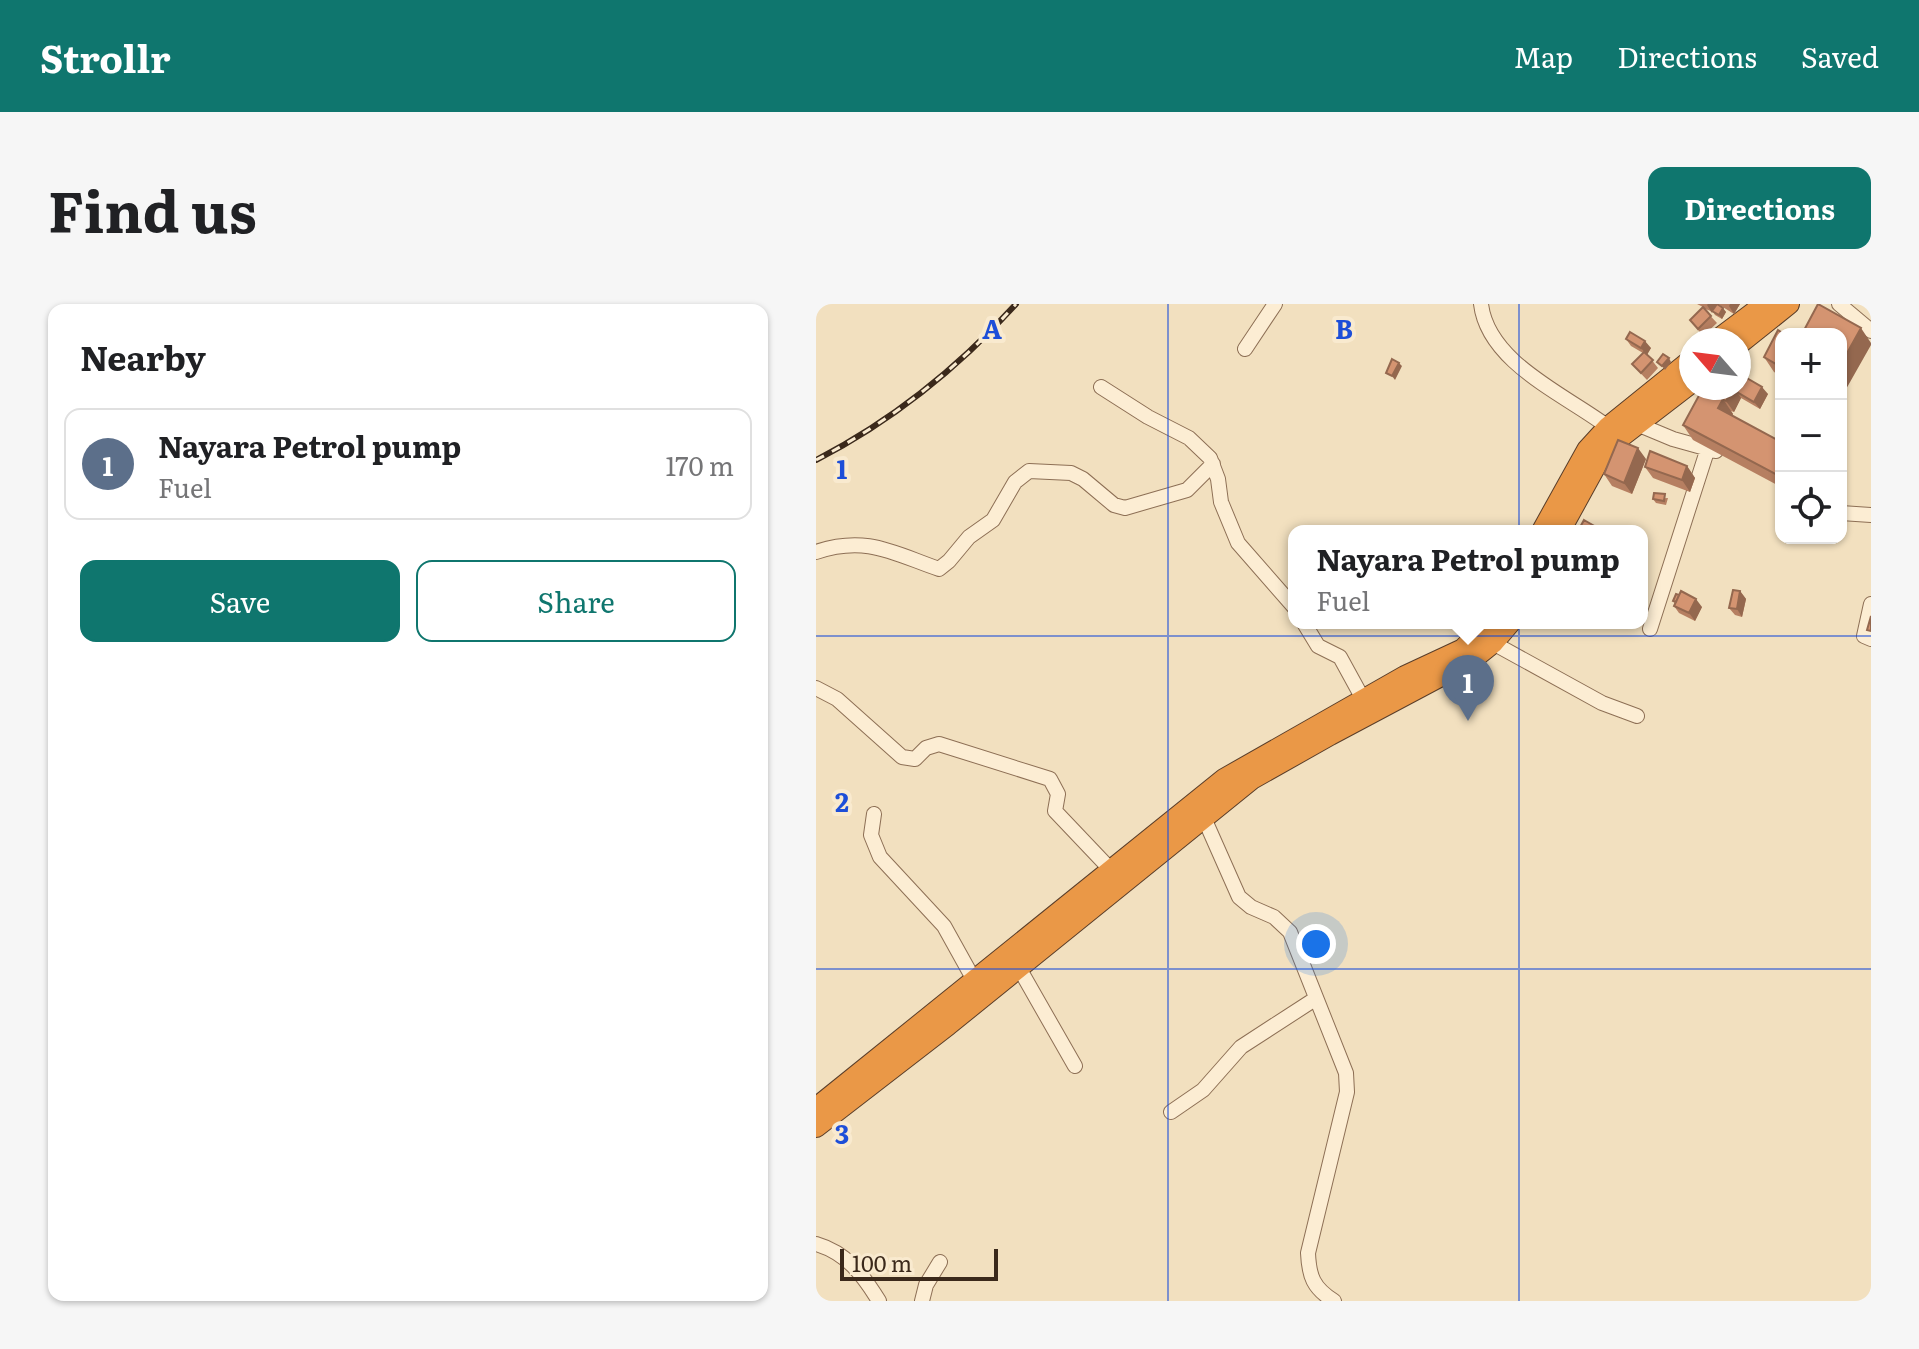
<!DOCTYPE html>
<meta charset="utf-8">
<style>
body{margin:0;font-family:Literata,serif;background:#f6f6f6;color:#202124}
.controls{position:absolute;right:24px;top:24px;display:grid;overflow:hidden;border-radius:16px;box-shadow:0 2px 6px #0004}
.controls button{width:72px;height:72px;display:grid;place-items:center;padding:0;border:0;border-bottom:2px solid #e0e0e0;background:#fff;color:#202124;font:40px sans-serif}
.compass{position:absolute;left:863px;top:24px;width:72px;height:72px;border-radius:50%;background:#fff;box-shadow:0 2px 6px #0004;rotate:298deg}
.scale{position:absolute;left:24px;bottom:20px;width:158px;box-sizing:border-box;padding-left:8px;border:4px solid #3b291b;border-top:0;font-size:22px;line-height:28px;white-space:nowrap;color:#3b291b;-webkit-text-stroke:6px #f9eacf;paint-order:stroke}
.you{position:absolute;left:500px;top:640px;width:28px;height:28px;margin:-20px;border:6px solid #fff;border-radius:50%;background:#1a73e8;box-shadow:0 0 0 12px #1a73e833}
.badge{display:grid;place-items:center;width:52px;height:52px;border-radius:50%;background:#0f766e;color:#fff;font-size:26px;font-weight:700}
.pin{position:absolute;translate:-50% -66px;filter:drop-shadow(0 2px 4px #0008)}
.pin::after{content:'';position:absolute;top:42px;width:28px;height:24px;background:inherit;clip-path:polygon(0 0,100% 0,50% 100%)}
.popup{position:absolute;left:472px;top:221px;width:360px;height:104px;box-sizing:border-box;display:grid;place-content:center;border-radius:16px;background:#fff;filter:drop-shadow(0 2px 6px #0005);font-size:26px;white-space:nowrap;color:#757577}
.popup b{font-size:30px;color:#202124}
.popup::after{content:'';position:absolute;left:50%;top:100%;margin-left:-16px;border:16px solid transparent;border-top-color:#fff}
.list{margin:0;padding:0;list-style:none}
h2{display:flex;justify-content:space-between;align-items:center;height:104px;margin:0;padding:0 32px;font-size:34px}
h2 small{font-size:26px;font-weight:400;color:#757577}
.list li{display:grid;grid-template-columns:52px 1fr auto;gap:24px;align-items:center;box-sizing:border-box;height:112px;margin:0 16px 16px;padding:0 16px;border:2px solid #e0e0e0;border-radius:16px}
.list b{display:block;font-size:30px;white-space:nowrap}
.list p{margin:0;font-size:26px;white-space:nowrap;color:#757577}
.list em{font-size:26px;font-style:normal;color:#757577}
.actions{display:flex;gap:16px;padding:24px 32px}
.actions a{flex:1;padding:18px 0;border:2px solid #0f766e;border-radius:16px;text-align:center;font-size:28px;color:#0f766e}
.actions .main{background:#0f766e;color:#fff}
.icon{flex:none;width:44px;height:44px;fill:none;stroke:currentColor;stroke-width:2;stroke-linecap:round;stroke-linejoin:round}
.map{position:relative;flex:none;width:1055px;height:997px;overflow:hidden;border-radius:16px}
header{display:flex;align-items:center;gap:48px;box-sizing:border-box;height:112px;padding:0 40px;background:#0f766e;color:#fff}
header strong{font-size:38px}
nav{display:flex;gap:44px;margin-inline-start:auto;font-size:28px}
.intro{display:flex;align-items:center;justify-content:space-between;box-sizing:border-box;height:192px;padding:0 48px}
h1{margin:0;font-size:56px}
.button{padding:20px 36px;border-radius:16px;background:#0f766e;color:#fff;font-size:28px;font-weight:700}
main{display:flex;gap:48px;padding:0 48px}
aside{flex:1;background:#fff;border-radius:16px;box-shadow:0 2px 6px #0004}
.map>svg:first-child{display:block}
</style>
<header>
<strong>Strollr</strong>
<nav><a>Map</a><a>Directions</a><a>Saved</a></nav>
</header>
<div class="intro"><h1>Find us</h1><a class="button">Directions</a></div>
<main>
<aside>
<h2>Nearby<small></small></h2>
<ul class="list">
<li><span class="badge" style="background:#5c6f8a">1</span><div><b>Nayara Petrol pump</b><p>Fuel</p></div><em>170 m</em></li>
</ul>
<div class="actions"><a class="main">Save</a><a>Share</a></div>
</aside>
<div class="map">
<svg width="1055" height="997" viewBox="0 0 1055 997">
<rect width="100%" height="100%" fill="#f2e0bf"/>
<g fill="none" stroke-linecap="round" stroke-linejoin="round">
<defs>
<path id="minor" d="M 665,0 C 672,59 750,91 792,123
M 1023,0 L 1055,27
M 429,45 L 459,0
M 285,83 L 332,113 L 373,134 L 394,154 L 402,175 L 405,198 L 422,239 L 478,303
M 821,120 L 857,135 L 900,147
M 1025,209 L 1055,211
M 0,248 C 50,231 77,249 123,265 L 133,257 L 153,233 L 177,216 L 199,178 L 213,167 L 255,169 L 267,175 L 298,201 L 309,204 L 371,186 L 397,160
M 1055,300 L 1048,332 L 1055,335
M 488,319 L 502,342 L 524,353 L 547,395
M 834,325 L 892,144
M 677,339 L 786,399 L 821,412
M 0,384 L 21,395 L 86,453 L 99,455 L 110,444 L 123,440 L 234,475 L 242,490 L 239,507 L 296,567
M 58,510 L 55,531 L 64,553 L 128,622 L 158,676
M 388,514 L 423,593 L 435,603 L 458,613 L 474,628 L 530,769 L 531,788 L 492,949 C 493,972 497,984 518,997
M 203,664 L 259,762
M 355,808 L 387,786 L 425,743 L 499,695
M 0,940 C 31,949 47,971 63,997
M 106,997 L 110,981 L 124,958"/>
<path id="highway" d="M 901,36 L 949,0
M 923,40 L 973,0
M 726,227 L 771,146 L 792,123 L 875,56
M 744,227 L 783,156 L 806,132 L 875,79
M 0,804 L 408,475 L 589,372 L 647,345 L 672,319
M 0,823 L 132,721 L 436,475 L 514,431 L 657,355 L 677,339 L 694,319"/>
</defs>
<use href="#minor" stroke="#8d6f55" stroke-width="16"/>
<use href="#highway" stroke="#5a3e2a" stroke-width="22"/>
<use href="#minor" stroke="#fcedd3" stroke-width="14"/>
<use href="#highway" stroke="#ea9847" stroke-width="20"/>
<defs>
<path id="rail" d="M 0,156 C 76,117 143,63 200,0"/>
</defs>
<use href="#rail" stroke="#3b291b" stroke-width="6"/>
<use href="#rail" stroke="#f9eacf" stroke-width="3" stroke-dasharray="9" stroke-linecap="butt"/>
</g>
<path fill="#b67f61" d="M 881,0 L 901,0 L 910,8 L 906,15 L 899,11 L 897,8 L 887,4 L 901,19 L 887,32 L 874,16 L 887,3 Z
M 902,0 L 924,0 L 918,10 Z
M 965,30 L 965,72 L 958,68 L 948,53 Z
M 810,35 L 835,44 L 831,50 L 842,64 L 831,76 L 816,60 L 827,49 L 815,42 Z
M 923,74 L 926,78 L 952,90 L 944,105 L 925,94 L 918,108 L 915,107 L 917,110 L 916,112 L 965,138 L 965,183 L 877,136 L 867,121 Z
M 830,155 L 816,190 L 796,182 L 788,170 Z
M 871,162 L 879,174 L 874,188 L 837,174 L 829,163 Z
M 852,194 L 850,201 L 840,199 L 837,195 Z
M 924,287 L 930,295 L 926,313 L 919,311 L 913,304 Z
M 857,297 L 886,303 L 879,317 L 863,309 L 858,302 L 859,300 Z"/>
<path fill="#94684f" d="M 892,0 L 901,0 L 896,9 L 891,1 Z
M 914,0 L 924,0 L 918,10 L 913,2 Z
M 907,4 L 910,8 L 906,15 L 903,11 Z
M 1045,24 L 1055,39 L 1055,41 L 1025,94 L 1025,60 Z
M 829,37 L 835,44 L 831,51 L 825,44 Z
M 853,54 L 855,58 L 849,66 L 846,62 Z
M 583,59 L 586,62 L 579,76 L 576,72 Z
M 923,74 L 931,85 L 921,88 L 925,94 L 918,108 L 910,97 L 917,84 L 923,84 Z
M 946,83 L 952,90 L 944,105 L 938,98 Z
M 907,95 L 917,110 L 912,119 L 902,104 Z
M 822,144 L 830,155 L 816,190 L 808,179 Z
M 871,162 L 879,174 L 874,188 L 866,176 Z
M 924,287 L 930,295 L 926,313 L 921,305 Z
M 880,295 L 886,303 L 879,317 L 873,309 Z"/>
<path fill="#d49471" stroke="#94684f" stroke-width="2" d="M 901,0 L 907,4 L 903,11 L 896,7 Z
M 1002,0 L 1045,24 L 1025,60 L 1025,30 L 986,30 Z
M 887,3 L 895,12 L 882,25 L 874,16 Z
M 962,26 L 968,30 L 965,30 L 965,63 L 948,53 Z
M 814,28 L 829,37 L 825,44 L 810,35 Z
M 828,48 L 837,56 L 825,69 L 816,60 Z
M 847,50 L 853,54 L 846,62 L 841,58 Z
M 576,55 L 583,59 L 576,72 L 570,69 Z
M 929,73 L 946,83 L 938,98 L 921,88 Z
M 887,84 L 907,95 L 902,104 L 965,138 L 965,173 L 867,121 Z
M 887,84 L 917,84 L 910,97 Z
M 802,136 L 822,144 L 808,179 L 788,170 Z
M 834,147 L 871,162 L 866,176 L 829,163 Z
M 838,189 L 849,190 L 848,197 L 837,195 Z
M 768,216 L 787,227 L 762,227 Z
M 917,286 L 924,287 L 921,305 L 913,304 Z
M 865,287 L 880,295 L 873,309 L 858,302 Z
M 860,290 L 863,291 L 860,298 L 857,297 Z
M 1055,312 L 1055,327 L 1051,326 Z"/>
<path fill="none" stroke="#1d4ed8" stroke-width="2" stroke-opacity="0.55" d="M 352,0 L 352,997M 703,0 L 703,997M 0,332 L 1055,332M 0,665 L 1055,665"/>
<g font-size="26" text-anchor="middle" font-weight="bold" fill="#1d4ed8" stroke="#f9eacf" stroke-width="8" stroke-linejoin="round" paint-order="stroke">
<text x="176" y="35">A</text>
<text x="528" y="35">B</text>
<text x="26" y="175">1</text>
<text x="26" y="508">2</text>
<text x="26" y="840">3</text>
</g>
</svg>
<div class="controls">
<button>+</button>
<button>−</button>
<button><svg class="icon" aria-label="locate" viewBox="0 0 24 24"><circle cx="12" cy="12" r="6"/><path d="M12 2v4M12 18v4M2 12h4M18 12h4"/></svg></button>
</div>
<svg class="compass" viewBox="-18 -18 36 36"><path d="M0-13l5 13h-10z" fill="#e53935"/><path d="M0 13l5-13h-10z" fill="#757577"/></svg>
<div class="scale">100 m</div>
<div class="you"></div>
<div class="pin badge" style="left:652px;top:417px;background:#5c6f8a">1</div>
<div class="popup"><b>Nayara Petrol pump</b>Fuel</div>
</div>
</main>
